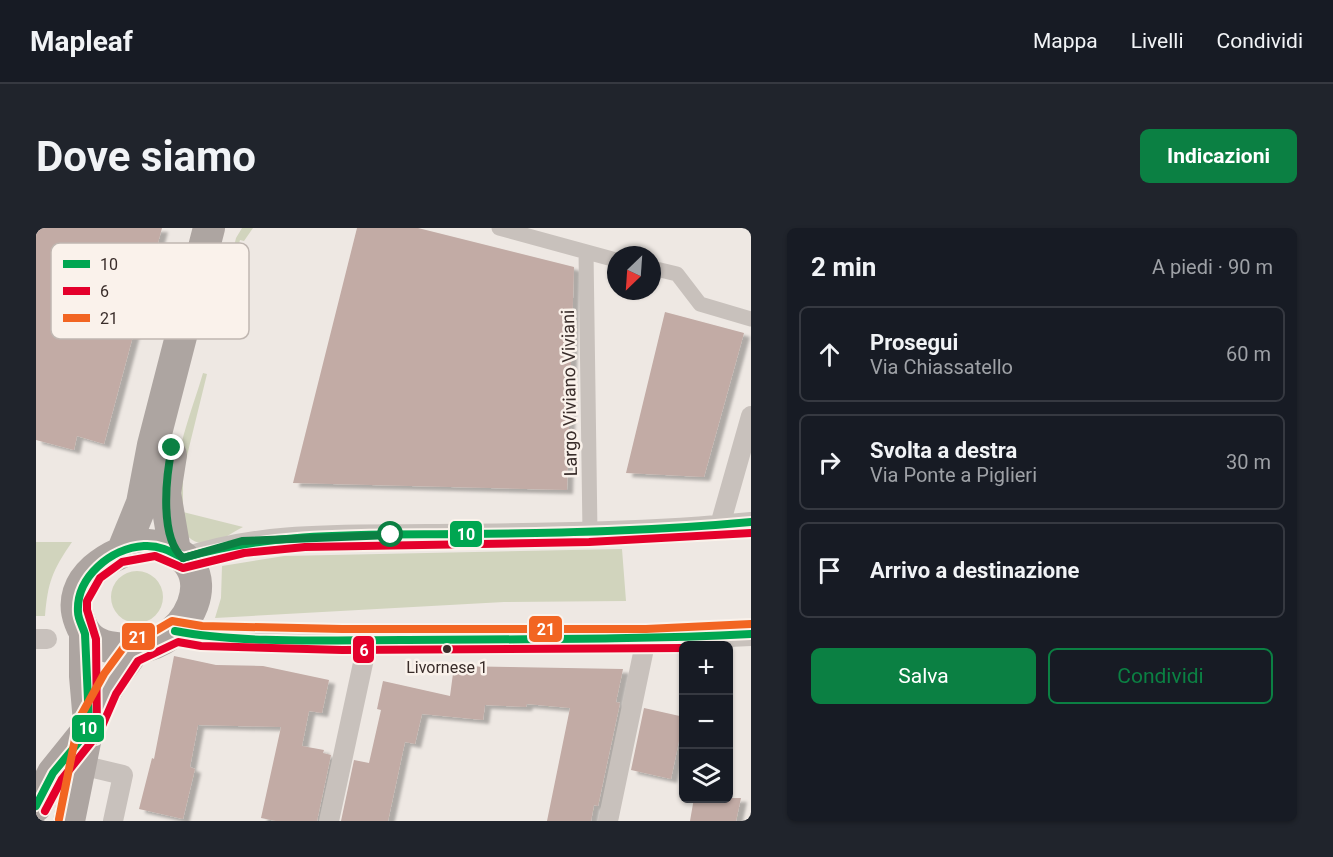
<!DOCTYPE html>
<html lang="it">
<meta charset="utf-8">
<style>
body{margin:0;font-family:Roboto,sans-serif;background:#20242c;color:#f1f3f6}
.controls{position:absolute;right:18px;bottom:18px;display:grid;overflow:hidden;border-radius:9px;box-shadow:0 2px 4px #0004}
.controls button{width:54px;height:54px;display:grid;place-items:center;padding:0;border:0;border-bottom:2px solid #363941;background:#171b24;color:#f1f3f6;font:30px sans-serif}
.compass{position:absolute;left:571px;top:18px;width:54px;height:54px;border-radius:50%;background:#171b24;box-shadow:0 2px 4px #0004;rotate:205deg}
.stop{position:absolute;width:18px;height:18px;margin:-14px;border:4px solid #0b8043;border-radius:50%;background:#fff}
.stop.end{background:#0b8043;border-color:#fff;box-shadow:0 2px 6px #0008}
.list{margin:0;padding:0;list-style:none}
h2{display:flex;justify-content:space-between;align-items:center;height:78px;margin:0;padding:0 24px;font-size:26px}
h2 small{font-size:20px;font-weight:400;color:#9ea1a6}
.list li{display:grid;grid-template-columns:39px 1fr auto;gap:18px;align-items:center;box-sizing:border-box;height:96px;margin:0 12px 12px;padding:0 12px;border:2px solid #363941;border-radius:9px}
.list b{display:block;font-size:22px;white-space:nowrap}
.list p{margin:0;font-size:20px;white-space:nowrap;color:#9ea1a6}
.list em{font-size:20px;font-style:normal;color:#9ea1a6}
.actions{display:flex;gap:12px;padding:18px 24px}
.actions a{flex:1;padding:14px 0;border:2px solid #0b8043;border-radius:9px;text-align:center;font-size:21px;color:#0b8043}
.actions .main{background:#0b8043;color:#fff}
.icon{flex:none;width:33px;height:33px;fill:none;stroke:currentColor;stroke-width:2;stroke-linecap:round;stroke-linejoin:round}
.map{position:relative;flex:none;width:715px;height:593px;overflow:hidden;border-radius:9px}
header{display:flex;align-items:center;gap:36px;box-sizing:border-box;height:84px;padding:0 30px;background:#171b24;border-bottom:2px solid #363941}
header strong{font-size:28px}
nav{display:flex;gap:33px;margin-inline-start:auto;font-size:21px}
.intro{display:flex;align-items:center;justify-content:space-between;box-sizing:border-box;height:144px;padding:0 36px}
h1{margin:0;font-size:42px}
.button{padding:15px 27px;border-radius:9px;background:#0b8043;color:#fff;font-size:21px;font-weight:700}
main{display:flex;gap:36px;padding:0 36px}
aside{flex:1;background:#171b24;border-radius:9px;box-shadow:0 2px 4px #0004}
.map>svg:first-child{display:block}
</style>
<header>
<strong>Mapleaf</strong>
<nav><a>Mappa</a><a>Livelli</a><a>Condividi</a></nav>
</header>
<div class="intro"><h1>Dove siamo</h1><a class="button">Indicazioni</a></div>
<main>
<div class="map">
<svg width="715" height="593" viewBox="0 0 715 593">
<defs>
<filter id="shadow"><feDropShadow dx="6" dy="4" stdDeviation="1.5" flood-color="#0004"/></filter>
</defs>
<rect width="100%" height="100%" fill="#eee8e3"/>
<path fill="#d1d4bd" d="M 206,0 L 217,0 L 208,13 L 204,12 L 187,75 L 185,74 L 200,10 Z
M 167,145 L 171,146 L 147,244 L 147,284 L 207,299 C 197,304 185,313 174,315 C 162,317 153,312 147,302 C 123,261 155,187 167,145 Z
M 0,314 L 36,314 C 16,343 12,354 9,388 L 0,388 Z
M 586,321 L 590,373 L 468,374 L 179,390 L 185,370 L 186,338 L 248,328 Z
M75 369a26 26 0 1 1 52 0a26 26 0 1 1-52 0Z"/>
<path fill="#c2aba5" filter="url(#shadow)" d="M 0,0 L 126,0 L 68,216 L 41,208 L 38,222 L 0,212 Z
M 321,0 L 382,0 L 538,39 L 531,262 L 257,255 Z
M 629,84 L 708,105 L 668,249 L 590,245 Z
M 138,428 L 180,437 L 227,438 L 293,452 L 286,485 L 273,483 L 266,518 L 288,522 L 287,525 L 295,527 L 281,593 L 240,593 L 225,590 L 245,499 L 162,497 L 154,539 L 159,541 L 147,591 L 103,581 L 116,530 L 118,531 Z
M 418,438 L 587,441 L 580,474 L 584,475 L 562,578 L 558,577 L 555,593 L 511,593 L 534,480 L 491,476 L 490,479 L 449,477 L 447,492 L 386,486 L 379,516 L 369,514 L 352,593 L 305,593 L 318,532 L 333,535 L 345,482 L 341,481 L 347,453 L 414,468 Z
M 608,480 L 648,489 L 635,551 L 595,542 Z
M 658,570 L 705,570 L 700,593 L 654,593 Z"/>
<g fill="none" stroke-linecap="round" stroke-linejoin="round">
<path stroke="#c8c1bc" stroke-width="15" d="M 463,0 L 580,32
M 550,24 L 554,305
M 616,40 L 641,46 L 664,76 L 715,91"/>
<path stroke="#c8c1bc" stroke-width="20" d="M 684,297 L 715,188
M 147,330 C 225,303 310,307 391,306 C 499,305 607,305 715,294
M 0,411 L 11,411
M 45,537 L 87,547 L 77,593
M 293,593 L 332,412
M 572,593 L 610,411"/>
<path stroke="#c8c1bc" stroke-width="24" d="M 139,403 L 165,408 L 306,412 L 610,411 L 715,406"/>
<path stroke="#ada5a1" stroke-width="32" d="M 135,227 L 129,265 L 139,323
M 112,317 C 199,323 157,436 73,419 C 58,416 49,408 44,394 C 27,351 77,322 112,317 Z
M 87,322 L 106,275 L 117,217 L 173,0
M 49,406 L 49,448 L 53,494
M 0,578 L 17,545 L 50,504
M 33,593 L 53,494 L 77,451 L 99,421"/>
<defs>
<path id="bus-1" d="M 147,330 C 239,303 333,307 428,306 C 524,305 619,303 715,294
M 139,403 C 207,416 295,412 365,412 C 482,411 598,412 715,406
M 49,406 C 47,399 42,391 42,384 C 40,349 75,320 108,318 C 123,317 134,323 147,330
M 0,578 L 17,545 L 51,504 L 53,494 L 49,406"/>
<path id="bus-2" d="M 60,512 L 80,466 L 102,433 L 142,414 L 165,418 L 306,422 L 648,420
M 9,583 L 26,551 L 61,507 L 60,411 L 51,382 L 51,373 L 64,350 L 86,334 L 119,328 L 147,340 L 208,325 L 269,319 L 553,314 L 715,305"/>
<path id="bus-3" d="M 23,591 L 43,491 L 68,446 L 93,412 L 119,403 L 136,393 L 166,398 L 306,401 L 610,401 L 715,396"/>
</defs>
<use href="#bus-1" stroke="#faf2eb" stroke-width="12"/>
<use href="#bus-2" stroke="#faf2eb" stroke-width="12"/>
<use href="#bus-3" stroke="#faf2eb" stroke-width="12"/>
<use href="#bus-1" stroke="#00a651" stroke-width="8"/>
<use href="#bus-2" stroke="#e4002b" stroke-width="8"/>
<use href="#bus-3" stroke="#f26522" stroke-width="8"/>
</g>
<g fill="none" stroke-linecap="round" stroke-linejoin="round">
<path stroke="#0b8043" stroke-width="8" d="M 136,220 C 130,248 123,310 147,330 L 206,313 L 355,307"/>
</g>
<circle fill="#392d2a" stroke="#faf2eb" stroke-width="2" cx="411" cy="421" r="5"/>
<g text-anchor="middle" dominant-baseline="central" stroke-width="5" stroke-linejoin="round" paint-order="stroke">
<g font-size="16" fill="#392d2a" stroke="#faf2eb">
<text x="411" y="439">Livornese 1</text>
</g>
<g font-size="18" fill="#392d2a" stroke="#faf2eb">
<text transform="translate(533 165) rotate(-91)">Largo Viviano Viviani</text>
</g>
</g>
<rect x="15" y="15" width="198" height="96" rx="9" fill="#faf2eb" stroke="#c0b7b1" stroke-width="1.5"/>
<rect x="27" y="32" width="27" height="8" fill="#00a651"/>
<rect x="27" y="59" width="27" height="8" fill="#e4002b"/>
<rect x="27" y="86" width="27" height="8" fill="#f26522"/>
<g font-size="16" fill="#392d2a">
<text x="64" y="42">10</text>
<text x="64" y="69">6</text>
<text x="64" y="96">21</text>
</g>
<g stroke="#faf2eb" stroke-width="2">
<rect x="413" y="292" width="34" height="28" rx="6" fill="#00a651"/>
<rect x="492" y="387" width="35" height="28" rx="6" fill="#f26522"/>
<rect x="85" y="394" width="35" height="29" rx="6" fill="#f26522"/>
<rect x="316" y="407" width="23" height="29" rx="6" fill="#e4002b"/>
<rect x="35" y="486" width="34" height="29" rx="6" fill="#00a651"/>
</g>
<g font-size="16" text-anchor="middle" font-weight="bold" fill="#fff">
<text x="430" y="312">10</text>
<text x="510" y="407">21</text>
<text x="102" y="415">21</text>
<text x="328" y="428">6</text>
<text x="52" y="506">10</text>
</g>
</svg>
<div class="controls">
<button>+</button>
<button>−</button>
<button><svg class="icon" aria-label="layers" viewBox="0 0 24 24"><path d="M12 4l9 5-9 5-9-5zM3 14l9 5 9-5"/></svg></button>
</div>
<svg class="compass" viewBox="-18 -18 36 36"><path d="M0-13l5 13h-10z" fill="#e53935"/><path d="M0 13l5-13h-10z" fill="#9ea1a6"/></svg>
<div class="stop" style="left:355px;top:307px"></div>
<div class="stop end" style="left:136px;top:220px"></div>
</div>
<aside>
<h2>2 min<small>A piedi · 90 m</small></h2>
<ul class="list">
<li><svg class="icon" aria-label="ahead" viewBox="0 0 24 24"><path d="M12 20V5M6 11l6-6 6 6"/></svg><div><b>Prosegui</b><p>Via Chiassatello</p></div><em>60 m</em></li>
<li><svg class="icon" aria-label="right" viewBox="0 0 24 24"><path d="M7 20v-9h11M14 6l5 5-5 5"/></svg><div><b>Svolta a destra</b><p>Via Ponte a Piglieri</p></div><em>30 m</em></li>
<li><svg class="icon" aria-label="arrive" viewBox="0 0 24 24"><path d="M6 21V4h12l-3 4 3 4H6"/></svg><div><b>Arrivo a destinazione</b></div></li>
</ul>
<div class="actions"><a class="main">Salva</a><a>Condividi</a></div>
</aside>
</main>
